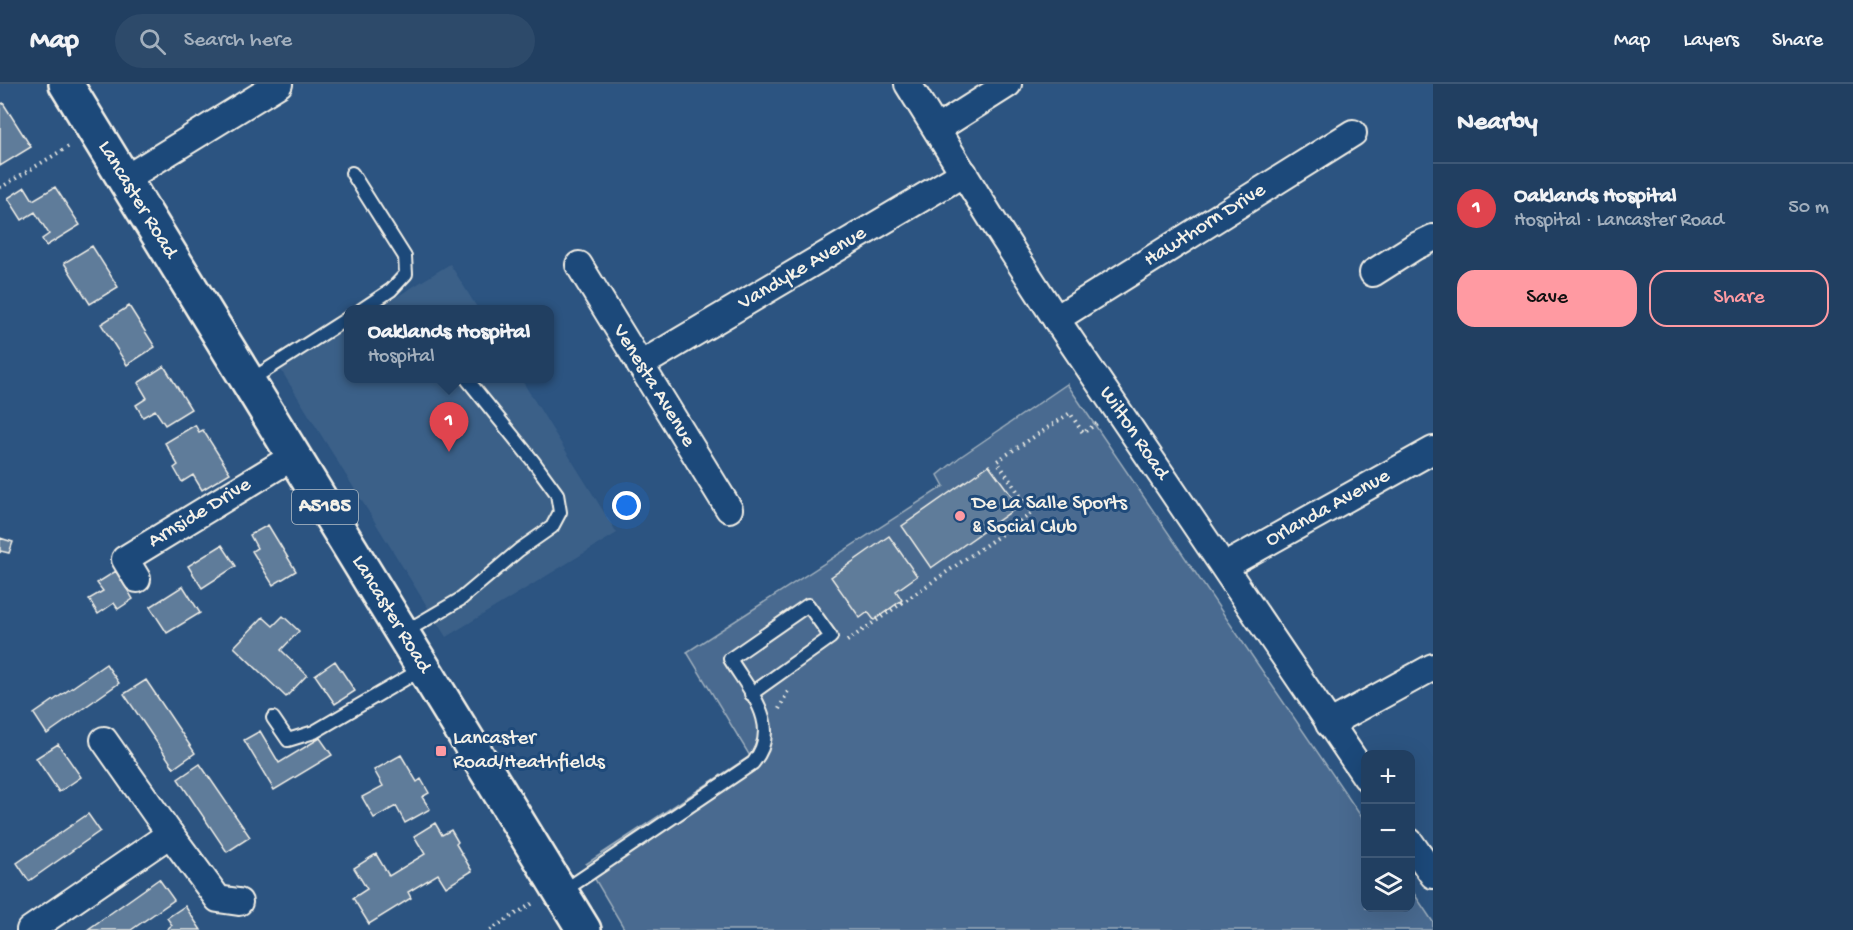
<!DOCTYPE html>
<meta charset="utf-8">
<style>
body{margin:0;font-family:"Gochi Hand",sans-serif;background:#2d4a6a;color:#f1f3f6}
.controls{position:absolute;right:18px;bottom:18px;display:grid;overflow:hidden;border-radius:12px;box-shadow:0 6px 24px #0002}
.controls button{width:54px;height:54px;display:grid;place-items:center;padding:0;border:0;border-bottom:2px solid #3e5876;background:#213f61;color:#f1f3f6;font:30px sans-serif}
.you{position:absolute;left:627px;top:422px;width:21px;height:21px;margin:-15px;border:4px solid #fff;border-radius:50%;background:#1a73e8;box-shadow:0 0 0 9px #1a73e833}
.badge{display:grid;place-items:center;width:39px;height:39px;border-radius:50%;background:#ff9aa2;color:#fff;font-size:20px;font-weight:700}
.pin{position:absolute;translate:-50% -50px;filter:drop-shadow(0 2px 3px #0008)}
.pin::after{content:'';position:absolute;top:32px;width:21px;height:18px;background:inherit;clip-path:polygon(0 0,100% 0,50% 100%)}
.popup{position:absolute;left:344px;top:221px;width:210px;height:78px;box-sizing:border-box;display:grid;place-content:center;border-radius:12px;background:#213f61;filter:drop-shadow(0 2px 4px #0005);font-size:20px;white-space:nowrap;color:#a2afbd}
.popup b{font-size:22px;color:#f1f3f6}
.popup::after{content:'';position:absolute;left:50%;top:100%;margin-left:-12px;border:12px solid transparent;border-top-color:#213f61}
.list{margin:0;padding:0;list-style:none}
h2{display:flex;justify-content:space-between;align-items:center;height:78px;margin:0;padding:0 24px;font-size:26px}
h2 small{font-size:20px;font-weight:400;color:#a2afbd}
.list li{display:grid;grid-template-columns:39px 1fr auto;gap:18px;align-items:center;box-sizing:border-box;height:90px;padding:0 24px;border-top:2px solid #3e5876}
.list b{display:block;font-size:22px;white-space:nowrap}
.list p{margin:0;font-size:20px;white-space:nowrap;color:#a2afbd}
.list em{font-size:20px;font-style:normal;color:#a2afbd}
.actions{display:flex;gap:12px;padding:18px 24px}
.actions a{flex:1;padding:14px 0;border:2px solid #ff9aa2;border-radius:18px;text-align:center;font-size:21px;color:#ff9aa2}
.actions .main{background:#ff9aa2;color:#111}
.icon{flex:none;width:33px;height:33px;fill:none;stroke:currentColor;stroke-width:2;stroke-linecap:round;stroke-linejoin:round}
.map{position:relative;flex:none;width:1433px;height:846px;overflow:hidden}
header{display:flex;align-items:center;gap:36px;box-sizing:border-box;height:84px;padding:0 30px;background:#213f61;border-bottom:2px solid #3e5876}
header strong{font-size:28px}
nav{display:flex;gap:33px;margin-inline-start:auto;font-size:21px}
.search{width:420px;height:54px;background:#2d4a6a;display:flex;align-items:center;gap:15px;box-sizing:border-box;padding:0 21px;border-radius:33px;color:#a2afbd;font-size:22px}
main{display:flex}
aside{flex:1;background:#213f61}
.map>svg:first-child{display:block}
</style>
<header>
<strong>Map</strong>
<div class="search"><svg class="icon" aria-label="search" viewBox="0 0 24 24"><circle cx="10" cy="10" r="6"/><path d="M15 15l6 6"/></svg>Search here</div>
<nav><a>Map</a><a>Layers</a><a>Share</a></nav>
</header>
<main>
<div class="map">
<svg width="1433" height="846" viewBox="0 0 1433 846">
<rect width="100%" height="100%" fill="#2c5481"/>
<filter id="ink" filterUnits="userSpaceOnUse"><feTurbulence type="fractalNoise" baseFrequency=".0167" numOctaves="2"/><feDisplacementMap in="SourceGraphic" scale="12" xChannelSelector="R" yChannelSelector="G"/><feConvolveMatrix kernelMatrix="1 2 1 2 8 2 1 2 1" color-interpolation-filters="sRGB"/></filter>
<g filter="url(#ink)">
<path fill="#3b6088" d="M 450,180 L 478,225 L 377,225 Z
M 348,244 L 348,294 L 521,295 L 617,449 L 446,553 L 281,286 Z"/>
<path fill="#496b90" stroke="#9eaebc" stroke-width="1.5" d="M 1067,300 L 1365,738 L 1366,824 L 1410,824 L 1411,805 L 1433,838 L 1433,846 L 625,846 L 586,780 L 750,672 L 687,568 L 944,402 L 938,391 L 960,373 Z"/>
<path fill="#5e7b9a" stroke="#f4f1e8" stroke-width="1.5" d="M 3,19 L 31,63 L 0,82 L 0,21 Z
M 25,103 L 33,116 L 55,103 L 80,141 L 46,162 L 42,155 L 49,150 L 35,128 L 22,136 L 8,114 Z
M 92,162 L 118,203 L 90,220 L 64,179 Z
M 129,222 L 155,263 L 127,281 L 101,240 Z
M 164,282 L 191,325 L 165,341 L 155,326 L 143,333 L 136,321 L 147,314 L 138,299 Z
M 195,341 L 199,348 L 203,346 L 230,389 L 202,406 L 193,391 L 182,398 L 174,384 L 178,381 L 165,359 Z
M 989,381 L 1019,422 L 931,484 L 902,442 Z
M 268,441 L 296,487 L 273,501 L 252,467 L 257,464 L 250,451 Z
M 889,452 L 917,492 L 896,507 L 902,516 L 874,536 L 868,528 L 860,534 L 831,493 Z
M 0,454 L 13,458 L 9,469 L 1,467 L 0,469 Z
M 222,461 L 236,482 L 202,504 L 188,482 Z
M 116,487 L 133,515 L 118,525 L 114,519 L 98,530 L 89,515 L 103,507 L 97,499 Z
M 183,502 L 200,529 L 167,549 L 150,523 Z
M 283,532 L 299,547 L 281,566 L 307,591 L 286,613 L 234,563 L 263,533 L 273,542 Z
M 335,577 L 355,607 L 335,620 L 315,591 Z
M 106,580 L 119,599 L 47,650 L 34,630 Z
M 146,596 L 195,669 L 174,684 L 124,610 Z
M 260,647 L 279,679 L 320,654 L 332,671 L 274,706 L 244,656 Z
M 58,660 L 81,693 L 59,708 L 36,674 Z
M 401,671 L 417,698 L 421,695 L 429,709 L 422,713 L 430,725 L 405,739 L 396,722 L 374,734 L 362,713 L 383,702 L 374,686 Z
M 200,680 L 250,753 L 227,768 L 178,695 Z
M 88,730 L 100,747 L 29,797 L 17,779 Z
M 435,739 L 442,751 L 451,746 L 458,758 L 456,760 L 472,787 L 446,803 L 438,790 L 408,808 L 411,814 L 369,840 L 353,814 L 367,805 L 354,784 L 376,770 L 389,792 L 425,770 L 414,752 Z
M 159,795 L 174,816 L 131,846 L 87,846 Z
M 185,822 L 201,846 L 167,846 L 167,845 L 172,841 L 167,834 Z"/>
<g fill="none" stroke-linecap="round" stroke-linejoin="round">
<defs>
<path id="service" d="M 352,89 L 405,173 L 406,190 L 391,206 L 361,226
M 249,297 L 348,234
M 403,549 L 461,515 L 519,466 L 552,443 L 560,428 L 557,410 L 533,377 L 466,294
M 273,634 L 288,656 L 314,648 L 422,585
M 562,808 L 753,679 C 783,642 750,608 730,575 L 808,521 L 831,553 L 751,610"/>
<g id="minor">
<path id="s1" d="M 908,0 L 998,145 L 1056,235 L 1366,693"/>
<path d="M 937,45 L 1008,0"/>
<path d="M 125,95 L 279,0"/>
<path id="s2" d="M 579,181 L 729,425"/>
<path d="M 1373,189 L 1414,163 L 1433,154"/>
<path id="s3" d="M 1056,235 L 1353,49"/>
<path id="s4" d="M 640,281 L 964,89"/>
<path id="s5" d="M 1225,482 L 1433,366"/>
<path id="s6" d="M 137,495 L 125,475 L 294,372"/>
<path d="M 1329,640 L 1433,583"/>
<path d="M 104,656 L 170,750 L 218,815 L 239,818"/>
<path d="M 1410,758 L 1433,791"/>
<path d="M 30,846 L 170,750"/>
</g>
<g id="primary">
<path id="s7" d="M 66,0 L 584,846"/>
</g>
</defs>
<use href="#service" stroke="#f4f1e8" stroke-width="16"/>
<use href="#minor" stroke="#f4f1e8" stroke-width="30"/>
<use href="#primary" stroke="#f4f1e8" stroke-width="38"/>
<path stroke="#f4f1e8" stroke-width="4" stroke-dasharray="1.5 4.5" stroke-linecap="butt" d="M 0,104 L 71,61
M 847,557 L 1032,429 L 997,377 L 1070,329 L 1083,349 L 1099,338
M 779,625 L 789,605
M 490,846 L 535,818"/>
<use href="#service" stroke="#1f4a7a" stroke-width="12"/>
<use href="#minor" stroke="#1f4a7a" stroke-width="26"/>
<use href="#primary" stroke="#1f4a7a" stroke-width="33"/>
</g>
</g>
<g fill="#ff9aa2" stroke="#1f4a7a" stroke-width="2">
<circle cx="960" cy="432" r="6"/>
<rect x="435" y="661" width="12" height="12" rx="3"/>
</g>
<g text-anchor="middle" dominant-baseline="central" stroke-width="6" stroke-linejoin="round" paint-order="stroke">
<rect fill="#1f4a7a" stroke="#b4bfc7" stroke-width="1.5" x="292" y="406" width="66" height="34" rx="4.5"/>
<g font-size="20" font-weight="bold" fill="#f4f1e8">
<text x="325" y="423">A5185</text>
</g>
<g font-size="21" fill="#f4f1e8" stroke="#1f4a7a">
<text stroke="none"><textPath href="#s7" startOffset="136">Lancaster Road</textPath></text>
<text stroke="none"><textPath href="#s3" startOffset="176">Hawthorn Drive</textPath></text>
<text stroke="none"><textPath href="#s4" startOffset="189">Vandyke Avenue</textPath></text>
<text stroke="none"><textPath href="#s2" startOffset="142">Venesta Avenue</textPath></text>
<text stroke="none"><textPath href="#s1" startOffset="416">Wilton Road</textPath></text>
<text stroke="none"><textPath href="#s5" startOffset="118">Orlanda Avenue</textPath></text>
<text stroke="none"><textPath href="#s6" startOffset="111">Arnside Drive</textPath></text>
<text stroke="none"><textPath href="#s7" startOffset="622">Lancaster Road</textPath></text>
</g>
<g font-size="21" fill="#f4f1e8" stroke="#1f4a7a" text-anchor="start">
<text x="972" y="420">De La Salle Sports<tspan x="972" dy="24">&amp; Social Club</tspan></text>
<text x="453" y="655">Lancaster<tspan x="453" dy="24">Road/Heathfields</tspan></text>
</g>
</g>
</svg>
<div class="controls">
<button>+</button>
<button>−</button>
<button><svg class="icon" aria-label="layers" viewBox="0 0 24 24"><path d="M12 4l9 5-9 5-9-5zM3 14l9 5 9-5"/></svg></button>
</div>
<div class="you"></div>
<div class="pin badge" style="left:449px;top:368px;background:#e0444e">1</div>
<div class="popup"><b>Oaklands Hospital</b>Hospital</div>
</div>
<aside>
<h2>Nearby<small></small></h2>
<ul class="list">
<li><span class="badge" style="background:#e0444e">1</span><div><b>Oaklands Hospital</b><p>Hospital · Lancaster Road</p></div><em>50 m</em></li>
</ul>
<div class="actions"><a class="main">Save</a><a>Share</a></div>
</aside>
</main>
